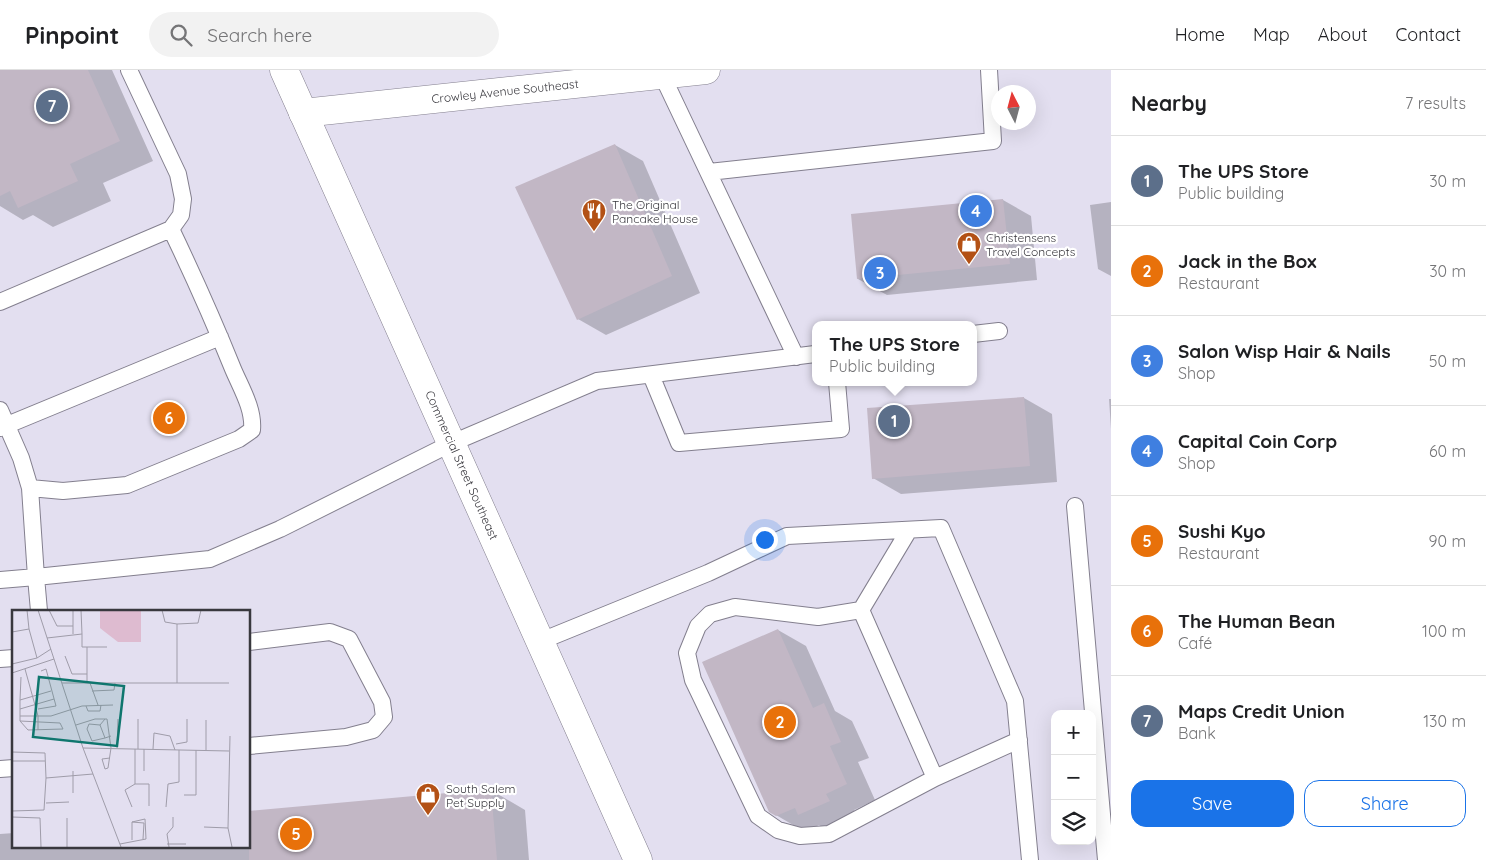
<!DOCTYPE html>
<meta charset="utf-8">
<style>
body{margin:0;font-family:Quicksand,sans-serif;background:#f2f2f2;color:#202124}
.controls{position:absolute;right:15px;bottom:15px;display:grid;overflow:hidden;border-radius:10px;box-shadow:0 5px 20px #0002}
.controls button{width:45px;height:45px;display:grid;place-items:center;padding:0;border:0;border-bottom:1px solid #e0e0e0;background:#fff;color:#202124;font:25px sans-serif}
.compass{position:absolute;left:991px;top:15px;width:45px;height:45px;border-radius:50%;background:#fff;box-shadow:0 5px 20px #0002;rotate:354deg}
.you{position:absolute;left:764px;top:469px;width:18px;height:18px;margin:-12px;border:4px solid #fff;border-radius:50%;background:#1a73e8;box-shadow:0 0 0 8px #1a73e833}
.badge{display:grid;place-items:center;width:32px;height:32px;border-radius:50%;background:#1a73e8;color:#fff;font-size:16px;font-weight:700}
.pin{position:absolute;translate:-50% -50%;border:2px solid #fff;box-shadow:0 1px 5px #0006}
.popup{position:absolute;left:812px;top:251px;width:165px;height:65px;box-sizing:border-box;display:grid;place-content:center;border-radius:10px;background:#fff;filter:drop-shadow(0 1px 4px #0005);font-size:16px;white-space:nowrap;color:#757577}
.popup b{font-size:19px;color:#202124}
.popup::after{content:'';position:absolute;left:50%;top:100%;margin-left:-10px;border:10px solid transparent;border-top-color:#fff}
.list{margin:0;padding:0;list-style:none}
h2{display:flex;justify-content:space-between;align-items:center;height:65px;margin:0;padding:0 20px;font-size:21px}
h2 small{font-size:16px;font-weight:400;color:#757577}
.list li{display:grid;grid-template-columns:32px 1fr auto;gap:15px;align-items:center;box-sizing:border-box;height:90px;padding:0 20px;border-top:1px solid #e0e0e0}
.list b{display:block;font-size:19px;white-space:nowrap}
.list p{margin:0;font-size:16px;white-space:nowrap;color:#757577}
.list em{font-size:16px;font-style:normal;color:#757577}
.actions{display:flex;gap:10px;padding:15px 20px}
.actions a{flex:1;padding:11px 0;border:1px solid #1a73e8;border-radius:15px;text-align:center;font-size:18px;color:#1a73e8}
.actions .main{background:#1a73e8;color:#fff}
.icon{flex:none;width:28px;height:28px;fill:none;stroke:currentColor;stroke-width:2;stroke-linecap:round;stroke-linejoin:round}
.map{position:relative;flex:none;width:1111px;height:790px;overflow:hidden}
header{display:flex;align-items:center;gap:30px;box-sizing:border-box;height:70px;padding:0 25px;background:#fff;border-bottom:1px solid #e0e0e0}
header strong{font-size:24px}
nav{display:flex;gap:28px;margin-inline-start:auto;font-size:18px}
.search{width:350px;height:45px;background:#f2f2f2;display:flex;align-items:center;gap:12px;box-sizing:border-box;padding:0 18px;border-radius:28px;color:#757577;font-size:19px}
main{display:flex}
aside{flex:1;background:#fff}
.map>svg:first-child{display:block}
</style>
<header>
<strong>Pinpoint</strong>
<div class="search"><svg class="icon" aria-label="search" viewBox="0 0 24 24"><circle cx="10" cy="10" r="6"/><path d="M15 15l6 6"/></svg>Search here</div>
<nav><a>Home</a><a>Map</a><a>About</a><a>Contact</a></nav>
</header>
<main>
<div class="map">
<svg width="1111" height="790" viewBox="0 0 1111 790">
<rect width="100%" height="100%" fill="#e3dff0"/>
<path fill="#0003" d="M 0,0 L 112,0 L 153,91 L 103,113 L 111,131 L 53,157 L 33,145 L 23,150 L 0,136 Z
M 615,75 L 643,91 L 700,223 L 606,265 L 578,249 Z
M 1003,130 L 1031,146 L 1037,210 L 887,225 L 858,209 L 852,145 Z
M 1111,132 L 1111,206 L 1098,199 L 1090,135 Z
M 1024,328 L 1052,344 L 1057,412 L 901,424 L 873,408 Z
M 1109,329 L 1111,329 L 1111,359 Z
M 778,560 L 806,576 L 835,641 L 852,651 L 869,688 L 858,692 L 875,730 L 854,740 L 857,747 L 827,760 L 819,755 L 805,762 L 776,745 Z
M 491,720 L 525,740 L 529,790 L 0,790 L 0,764 L 14,763 L 14,776 L 249,776 L 249,742 Z"/>
<path fill="#c2b7c5" d="M 0,0 L 88,0 L 120,71 L 70,94 L 78,111 L 18,138 L 10,121 L 0,126 Z
M 615,74 L 672,206 L 577,250 L 515,117 Z
M 1003,129 L 1010,194 L 857,209 L 851,144 Z
M 1024,327 L 1030,396 L 872,409 L 867,338 Z
M 778,559 L 813,638 L 824,633 L 841,672 L 830,676 L 847,714 L 826,724 L 830,731 L 798,745 L 795,738 L 776,746 L 769,742 L 702,592 Z
M 491,719 L 497,790 L 249,790 L 249,741 Z"/>
<g fill="none" stroke-linecap="round" stroke-linejoin="round">
<defs>
<path id="lane" d="M 662,5 L 796,287
M 709,102 L 993,71 L 989,0
M 0,232 L 171,159 L 181,145 L 183,129 L 178,104 L 129,0
M 973,264 L 999,261
M 651,305 L 679,373 L 841,359 L 837,312
M 0,340 L 21,388 L 30,418 L 36,507 L 210,489 L 280,459 L 452,373 L 597,311 L 815,284
M 0,358 L 220,267
M 30,418 L 63,421 L 127,415 L 239,369 L 252,360 C 254,339 241,318 233,299 C 214,252 193,205 171,159
M 1075,436 L 1106,790
M 909,460 L 861,540 L 935,708 L 1019,670
M 0,510 L 36,507 L 39,541
M 861,540 L 818,547 L 735,537 L 710,544 L 698,556 L 687,583 L 693,610 L 758,746 L 778,760 L 800,766 L 829,764 L 935,708
M 541,571 L 708,503 L 787,466 L 941,458 L 1015,631 L 1030,790
M 249,572 L 330,562 L 349,569 L 382,632 L 384,647 L 373,660 L 346,667 L 249,676
M 0,589 L 14,588
M 0,699 L 14,698"/>
<path id="street" d="M 303,43 L 706,0"/>
<path id="primary" d="M 284,0 L 638,790"/>
</defs>
<use href="#lane" stroke="#837f8e" stroke-width="18"/>
<use href="#street" stroke="#837f8e" stroke-width="29"/>
<use href="#primary" stroke="#837f8e" stroke-width="29"/>
<use href="#lane" stroke="#fff" stroke-width="16"/>
<use href="#street" stroke="#fff" stroke-width="28"/>
<use href="#primary" stroke="#fff" stroke-width="28"/>
</g>
<defs>
<symbol id="restaurant-pin" viewBox="-11 -11 22 30"><path d="M0 17L-7.5 6A9.5 9.5 0 1 1 7.5 6Z" fill="#b35115" stroke="#fff"/><path d="M-5-6h1v4h1v-4h1v4h1v-4h1v5L-1.5 .5V6h-2V.5L-5-1ZM5-6V6H3V1.5H1.5Q1.5-4 5-6Z" fill="#fff"/></symbol>
<symbol id="shop-pin" viewBox="-11 -11 22 30"><path d="M0 17L-7.5 6A9.5 9.5 0 1 1 7.5 6Z" fill="#b35115" stroke="#fff"/><path d="M-5-2.5h2.3a2.7 3.5 0 0 1 5.4 0H5L5.5 6h-11ZM-1.5-2.5h3a1.5 2.3 0 0 0-3 0Z" fill="#fff"/></symbol>
</defs>
<g fill-rule="evenodd">
<use href="#restaurant-pin" x="580" y="127" width="28" height="38"/>
<use href="#shop-pin" x="955" y="160" width="28" height="38"/>
<use href="#shop-pin" x="414" y="711" width="28" height="38"/>
</g>
<g text-anchor="middle" dominant-baseline="central" stroke-width="4.5" stroke-linejoin="round" paint-order="stroke">
<g font-size="12" fill="#39383e" stroke="#fff">
<text transform="translate(505 21) rotate(-6)">Crowley Avenue Southeast</text>
<text transform="translate(462 395) rotate(66)">Commercial Street Southeast</text>
</g>
<g font-size="12" fill="#39383e" stroke="#fff" text-anchor="start">
<text x="612" y="134">The Original<tspan x="612" dy="14">Pancake House</tspan></text>
<text x="986" y="167">Christensens<tspan x="986" dy="14">Travel Concepts</tspan></text>
<text x="446" y="718">South Salem<tspan x="446" dy="14">Pet Supply</tspan></text>
</g>
</g>
<g transform="translate(12 540)">
<rect width="238" height="238" fill="#e3dff0"/>
<path d="M 88,0 L 129,0 L 129,32 L 106,32 L 93,22 L 88,18 Z" fill="#debbd0"/>
<path fill="none" stroke="#9f9ca9" stroke-width="1" d="M 26,0 L 71,138 L 109,237M 37,0 L 45,16 L 61,16M 61,0 L 61,24M 69,0 L 70,24M 150,0 L 153,12 L 165,14M 17,19 L 25,48 L 39,39M 0,22 L 17,19 L 15,0M 35,28 L 70,24 L 70,37 L 75,37M 53,46 L 60,64 L 75,64M 0,54 L 25,48M 13,59 L 26,106 L 39,106 L 70,96 L 101,95M 0,63 L 42,49M 50,73 L 217,73M 75,73 L 75,37 L 95,37M 78,73 L 86,95M 165,73 L 165,14 L 186,13 L 189,0M 80,81 L 102,80 L 103,73M 8,90 L 9,67M 74,96 L 76,101 L 88,101 L 89,95M 8,99 L 42,89M 26,99 L 44,96 L 34,59 L 29,61M 8,106 L 8,111 L 16,120 L 51,119 L 48,113 L 8,111M 93,109 L 88,115 L 93,128 L 99,126M 64,115 L 83,109 L 95,109 L 99,138 L 96,158 L 93,159 L 90,149 L 98,148M 88,115 L 77,114 L 75,119 L 80,131 L 93,128M 26,120 L 26,106 L 8,106 L 8,90 L 39,81M 218,126 L 216,218 L 220,237M 164,134 L 175,132 L 175,109M 71,138 L 217,141M 105,138 L 106,109M 126,139 L 126,109M 141,139 L 142,123 L 158,126 L 163,140M 194,140 L 194,110M 0,142 L 33,143 L 34,168M 0,151 L 33,151M 61,161 L 61,183M 132,161 L 132,139M 123,174 L 137,174 L 137,196M 172,185 L 184,185 L 184,140M 34,193 L 57,192M 120,197 L 113,180 L 123,174 L 123,139M 154,197 L 156,174 L 167,172 L 167,140M 0,201 L 32,200 L 34,168 L 81,164M 0,207 L 28,208 L 29,237M 120,212 L 132,213 L 131,229M 192,217 L 216,218M 108,234 L 134,229 L 133,209 L 120,212 L 120,230M 155,234 L 174,234M 0,237 L 0,207M 55,237 L 55,208M 157,237 L 155,224 L 161,217 L 161,207"/>
<path fill="#0f766e" fill-opacity="0.15" stroke="#0f766e" stroke-width="2.5" d="M 27,67 L 112,76 L 105,136 L 21,127 Z"/>
<rect width="238" height="238" fill="none" stroke="#39383e" stroke-width="2.5"/>
</g>
</svg>
<div class="controls">
<button>+</button>
<button>−</button>
<button><svg class="icon" aria-label="layers" viewBox="0 0 24 24"><path d="M12 4l9 5-9 5-9-5zM3 14l9 5 9-5"/></svg></button>
</div>
<svg class="compass" viewBox="-18 -18 36 36"><path d="M0-13l5 13h-10z" fill="#e53935"/><path d="M0 13l5-13h-10z" fill="#757577"/></svg>
<div class="you"></div>
<div class="pin badge" style="left:894px;top:351px;background:#5c6f8a">1</div>
<div class="popup"><b>The UPS Store</b>Public building</div>
<div class="pin badge" style="left:780px;top:652px;background:#e8710a">2</div>
<div class="pin badge" style="left:880px;top:203px;background:#3f7fe0">3</div>
<div class="pin badge" style="left:976px;top:141px;background:#3f7fe0">4</div>
<div class="pin badge" style="left:296px;top:764px;background:#e8710a">5</div>
<div class="pin badge" style="left:169px;top:348px;background:#e8710a">6</div>
<div class="pin badge" style="left:52px;top:36px;background:#5c6f8a">7</div>
</div>
<aside>
<h2>Nearby<small>7 results</small></h2>
<ul class="list">
<li><span class="badge" style="background:#5c6f8a">1</span><div><b>The UPS Store</b><p>Public building</p></div><em>30 m</em></li>
<li><span class="badge" style="background:#e8710a">2</span><div><b>Jack in the Box</b><p>Restaurant</p></div><em>30 m</em></li>
<li><span class="badge" style="background:#3f7fe0">3</span><div><b>Salon Wisp Hair &amp; Nails</b><p>Shop</p></div><em>50 m</em></li>
<li><span class="badge" style="background:#3f7fe0">4</span><div><b>Capital Coin Corp</b><p>Shop</p></div><em>60 m</em></li>
<li><span class="badge" style="background:#e8710a">5</span><div><b>Sushi Kyo</b><p>Restaurant</p></div><em>90 m</em></li>
<li><span class="badge" style="background:#e8710a">6</span><div><b>The Human Bean</b><p>Café</p></div><em>100 m</em></li>
<li><span class="badge" style="background:#5c6f8a">7</span><div><b>Maps Credit Union</b><p>Bank</p></div><em>130 m</em></li>
</ul>
<div class="actions"><a class="main">Save</a><a>Share</a></div>
</aside>
</main>
